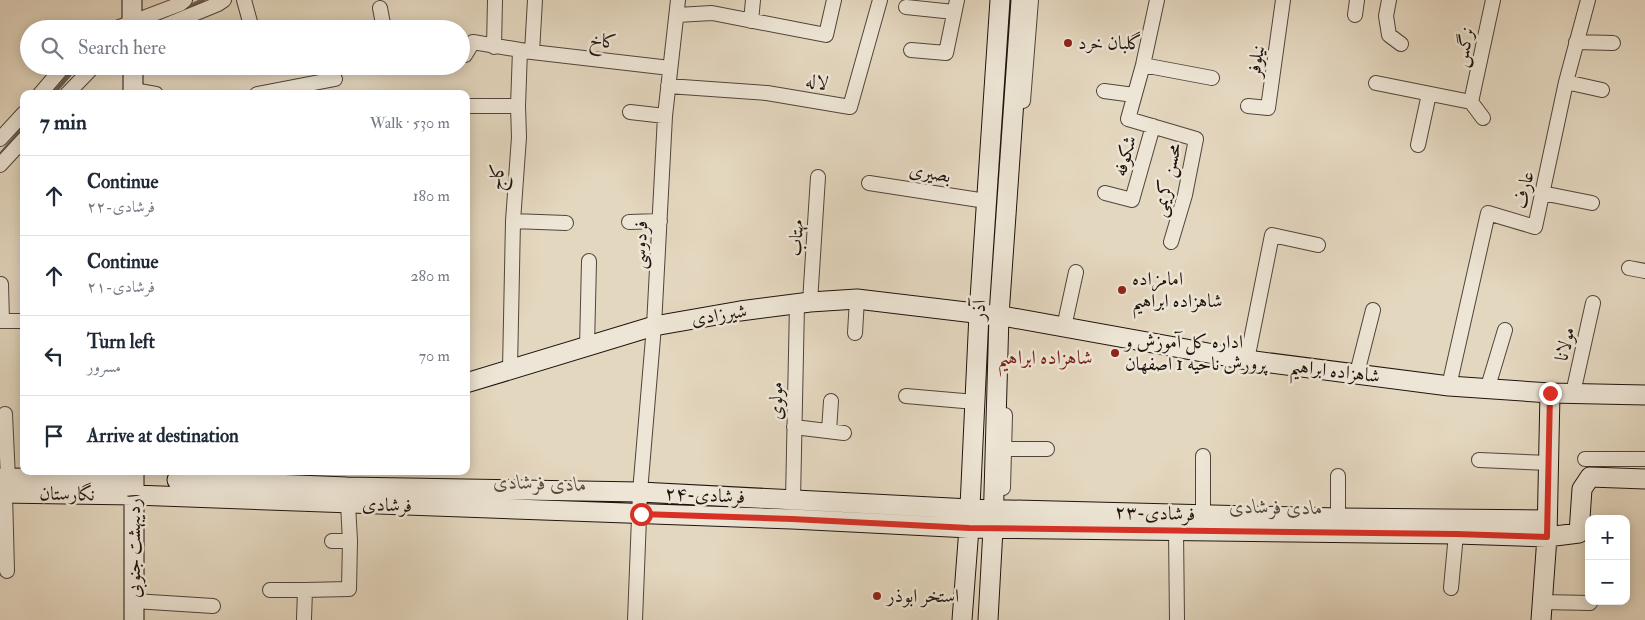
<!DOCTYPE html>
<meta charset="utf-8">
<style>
body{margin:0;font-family:"IM FELL Double Pica",Amiri,serif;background:#f6f6f7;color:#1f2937}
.controls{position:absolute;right:15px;bottom:15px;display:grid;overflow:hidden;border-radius:10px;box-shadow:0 2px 12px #0003}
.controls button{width:45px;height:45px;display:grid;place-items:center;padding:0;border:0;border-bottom:1px solid #e0e1e3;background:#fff;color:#1f2937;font:25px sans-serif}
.stop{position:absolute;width:15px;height:15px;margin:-11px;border:4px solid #d93025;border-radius:50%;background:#fff}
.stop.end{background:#d93025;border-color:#fff;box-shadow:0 1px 5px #0008}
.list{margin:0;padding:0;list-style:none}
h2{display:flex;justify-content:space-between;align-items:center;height:65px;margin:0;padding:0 20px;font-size:21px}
h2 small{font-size:16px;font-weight:400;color:#747a83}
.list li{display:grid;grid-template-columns:32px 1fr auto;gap:15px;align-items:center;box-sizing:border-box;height:80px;padding:0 20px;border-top:1px solid #e0e1e3}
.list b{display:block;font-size:19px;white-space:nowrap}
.list p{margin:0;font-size:16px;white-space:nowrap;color:#747a83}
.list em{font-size:16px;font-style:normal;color:#747a83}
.icon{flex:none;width:28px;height:28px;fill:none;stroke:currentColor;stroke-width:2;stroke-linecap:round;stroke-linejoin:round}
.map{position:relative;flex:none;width:1645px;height:620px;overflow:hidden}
.search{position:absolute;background:#fff;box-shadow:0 2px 12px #0003;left:20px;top:20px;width:450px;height:55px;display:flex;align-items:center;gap:12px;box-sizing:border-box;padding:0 18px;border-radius:28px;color:#747a83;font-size:19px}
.panel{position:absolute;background:#fff;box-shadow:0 2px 12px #0003;left:20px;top:90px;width:450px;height:385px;border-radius:10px}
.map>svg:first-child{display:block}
</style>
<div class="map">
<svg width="1645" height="620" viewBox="0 0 1645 620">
<rect width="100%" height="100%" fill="#e4d7bf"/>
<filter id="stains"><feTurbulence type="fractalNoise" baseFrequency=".004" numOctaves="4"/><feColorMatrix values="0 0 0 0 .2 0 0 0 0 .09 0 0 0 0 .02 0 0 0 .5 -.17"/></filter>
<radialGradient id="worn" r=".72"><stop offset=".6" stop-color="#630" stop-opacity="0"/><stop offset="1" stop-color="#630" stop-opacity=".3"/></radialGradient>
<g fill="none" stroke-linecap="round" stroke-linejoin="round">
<path stroke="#6d6154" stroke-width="4" d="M 184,9 L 203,0
M 138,29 L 166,16
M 53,94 L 77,66
M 0,155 L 24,127
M 694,504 L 782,509
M 894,515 L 922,516"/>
<defs>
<path id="street" d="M 244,0 L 252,29
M 1157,0 L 1143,65 L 1128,119 L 1196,139 L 1185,195 L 1171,242
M 1389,0 L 1386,16 L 1389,35 L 1401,44
M 906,7 L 954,12
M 380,8 L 384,29
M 677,15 L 712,13 L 826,35 L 834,0
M 1355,15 L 1357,0
M 751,21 L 753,0
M 114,29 L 180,4 L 185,0
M 157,29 L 218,4 L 224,0
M 1576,42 L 1613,43
M 494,47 L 495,0
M 911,50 L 946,53 L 957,0
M 532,52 L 670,68
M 461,55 L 465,55 L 473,42 L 520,50
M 1143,65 L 1212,78
M 1566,82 L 1602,90
M 1376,83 L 1471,102
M 668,86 L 767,93 L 850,107 L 880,0
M 133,90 L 156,94
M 1104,91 L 1134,95
M 40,94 L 64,66
M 67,94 L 94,66
M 257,94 L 335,79
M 1023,101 L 1031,0
M 1471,102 L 1493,0
M 1471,102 L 1483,118
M 466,106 L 518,106
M 1248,106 L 1268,108 L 1283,0
M 630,112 L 665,116
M 0,139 L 24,113
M 1418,145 L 1429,94
M 0,165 L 24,139
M 869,183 L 986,201
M 1105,193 L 1132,200 L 1153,126
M 1542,193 L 1592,203
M 513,221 L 566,223
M 629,222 L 660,221
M 1629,268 L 1645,271
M 1,284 L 2,321
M 810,302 L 818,177
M 0,321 L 24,321
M 1064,327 L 1076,272
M 855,333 L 857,299
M 587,347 L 589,261
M 1247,360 L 1272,235 L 1318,245
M 510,369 L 513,221 L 519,137 L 518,106 L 520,50 L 532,52 L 535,0
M 1357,373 L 1373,310
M 1449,386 L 1488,213 L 1535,227 L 1566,82 L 1588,0
M 1487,390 L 1505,330
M 1573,393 L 1593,303
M 906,396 L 975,402
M 5,414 L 8,478
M 794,427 L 844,433
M 829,431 L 831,401
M 1005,449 L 1047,449
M 1585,459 L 1645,459
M 1479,460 L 1549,463
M 1003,488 L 1005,415
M 5,493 L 7,571
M 793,500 L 797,304
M 1203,514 L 1203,456
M 1338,518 L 1338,476
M 1176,531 L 1177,620
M 332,541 L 350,541
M 1451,588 L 1456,534
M 270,590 L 305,590 L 349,589 L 350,541 L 348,504
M 134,601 L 213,606
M 1542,602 L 1590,603
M 304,619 L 305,590
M 635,620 L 640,492 L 654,326 L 665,116 L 678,0"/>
<path id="secondary" d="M 132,0 L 132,29
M 133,66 L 133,94
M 466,383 L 654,326 L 740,311 L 810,302 L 857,299 L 1008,317 L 1247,360 L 1449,386 L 1550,393 L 1645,395
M 134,471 L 134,620
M 0,478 L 134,479
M 177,480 L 347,487 L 640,492 L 970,509 L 1338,518 L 1547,520
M 0,493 L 134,495 L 792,519 L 969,528 L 1456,534 L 1547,537 L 1579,533 L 1582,489 L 1590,477 L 1645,479
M 962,620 L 969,528 L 979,314 L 1000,0
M 988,620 L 993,529 L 999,315 L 1021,0
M 1541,620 L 1547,537 L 1550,393"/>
</defs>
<use href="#street" stroke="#50453a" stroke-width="16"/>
<use href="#secondary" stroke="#1f140e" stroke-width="21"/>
<use href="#street" stroke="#ede5d5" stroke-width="14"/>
<use href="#secondary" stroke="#ede5d5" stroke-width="19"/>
</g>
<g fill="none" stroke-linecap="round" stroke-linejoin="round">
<path stroke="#d93025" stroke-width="6" d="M 641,514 L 792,519 L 969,528 L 1456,534 L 1547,537 L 1550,393"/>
</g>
<g fill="#8f2418" stroke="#ede5d5" stroke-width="2">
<circle cx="1068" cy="43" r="5"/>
<circle cx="1122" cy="290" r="5"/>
<circle cx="1115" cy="353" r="5"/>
<circle cx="877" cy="596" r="5"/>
</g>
<g text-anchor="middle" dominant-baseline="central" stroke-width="5" stroke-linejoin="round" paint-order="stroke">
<g font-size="19" fill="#1f140e" stroke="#ede5d5">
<text transform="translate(603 41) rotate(7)">کاخ</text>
<text transform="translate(1464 47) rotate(-78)">نرگس</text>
<text transform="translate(1256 61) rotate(-81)">نیلوفر</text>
<text transform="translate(817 82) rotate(10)">لاله</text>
<text transform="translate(1125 156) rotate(-74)">شکوفه</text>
<text transform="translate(930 173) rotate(9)">بصیری</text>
<text transform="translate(497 177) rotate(-86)">کاج</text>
<text transform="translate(1167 180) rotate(-77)">محسن کریمی</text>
<text transform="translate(1524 190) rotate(-78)">عارف</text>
<text transform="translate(796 238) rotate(-86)">مهتاب</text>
<text transform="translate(640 245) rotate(-87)">فردوسی</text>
<text transform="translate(979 310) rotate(-87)">آذر</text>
<text transform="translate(719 315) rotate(-9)">شیرزادی</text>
<text transform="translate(1565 344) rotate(-77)">مولانا</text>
<text transform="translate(1335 371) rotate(7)">شاهزاده ابراهیم</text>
<text transform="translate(776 401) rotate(-89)">مولوی</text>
<text transform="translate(67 494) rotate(1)">نگارستان</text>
<text transform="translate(705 495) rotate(3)">۲۴-فرشادی</text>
<text transform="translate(387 505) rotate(2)">فرشادی</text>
<text transform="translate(1155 513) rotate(2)">۲۳-فرشادی</text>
<text transform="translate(134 546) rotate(-90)">اردیبهشت جنوبی</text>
</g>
<g font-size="19" fill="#1f140e" stroke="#ede5d5" text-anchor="start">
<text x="1078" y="43">گلبان خرد</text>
<text x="1132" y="279">امامزاده<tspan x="1132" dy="22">شاهزاده ابراهیم</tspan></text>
<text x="1125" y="342">اداره کل آموزش و<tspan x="1125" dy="22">پرورش ناحیه 1 اصفهان</tspan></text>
<text x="887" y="596">استخر ابوذر</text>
</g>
<g font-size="20" fill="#7a1f14" stroke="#ede5d5">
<text x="1045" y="357">شاهزاده ابراهیم</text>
</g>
<g font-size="20" font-style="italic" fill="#53483d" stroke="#ede5d5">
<text transform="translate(540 483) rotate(2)">مادی فرشادی</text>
<text transform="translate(1276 507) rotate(1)">مادی فرشادی</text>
</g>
</g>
<rect width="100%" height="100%" filter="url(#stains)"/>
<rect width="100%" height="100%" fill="url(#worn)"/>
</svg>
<div class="controls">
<button>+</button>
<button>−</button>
</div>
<div class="stop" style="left:641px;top:514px"></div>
<div class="stop end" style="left:1550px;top:393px"></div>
<div class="search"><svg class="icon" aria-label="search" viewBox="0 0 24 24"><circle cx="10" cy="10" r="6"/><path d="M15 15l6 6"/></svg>Search here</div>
<section class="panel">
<h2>7 min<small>Walk · 530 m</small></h2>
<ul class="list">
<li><svg class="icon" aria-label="ahead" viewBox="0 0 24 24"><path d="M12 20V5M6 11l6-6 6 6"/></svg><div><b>Continue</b><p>۲۲-فرشادی</p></div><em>180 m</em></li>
<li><svg class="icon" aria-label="ahead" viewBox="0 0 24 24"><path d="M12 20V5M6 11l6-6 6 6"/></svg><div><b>Continue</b><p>۲۱-فرشادی</p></div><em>280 m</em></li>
<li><svg class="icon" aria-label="left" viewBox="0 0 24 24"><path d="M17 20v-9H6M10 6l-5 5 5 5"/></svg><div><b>Turn left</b><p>مسرور</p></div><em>70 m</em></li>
<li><svg class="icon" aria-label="arrive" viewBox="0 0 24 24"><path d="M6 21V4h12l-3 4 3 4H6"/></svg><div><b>Arrive at destination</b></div></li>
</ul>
</section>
</div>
